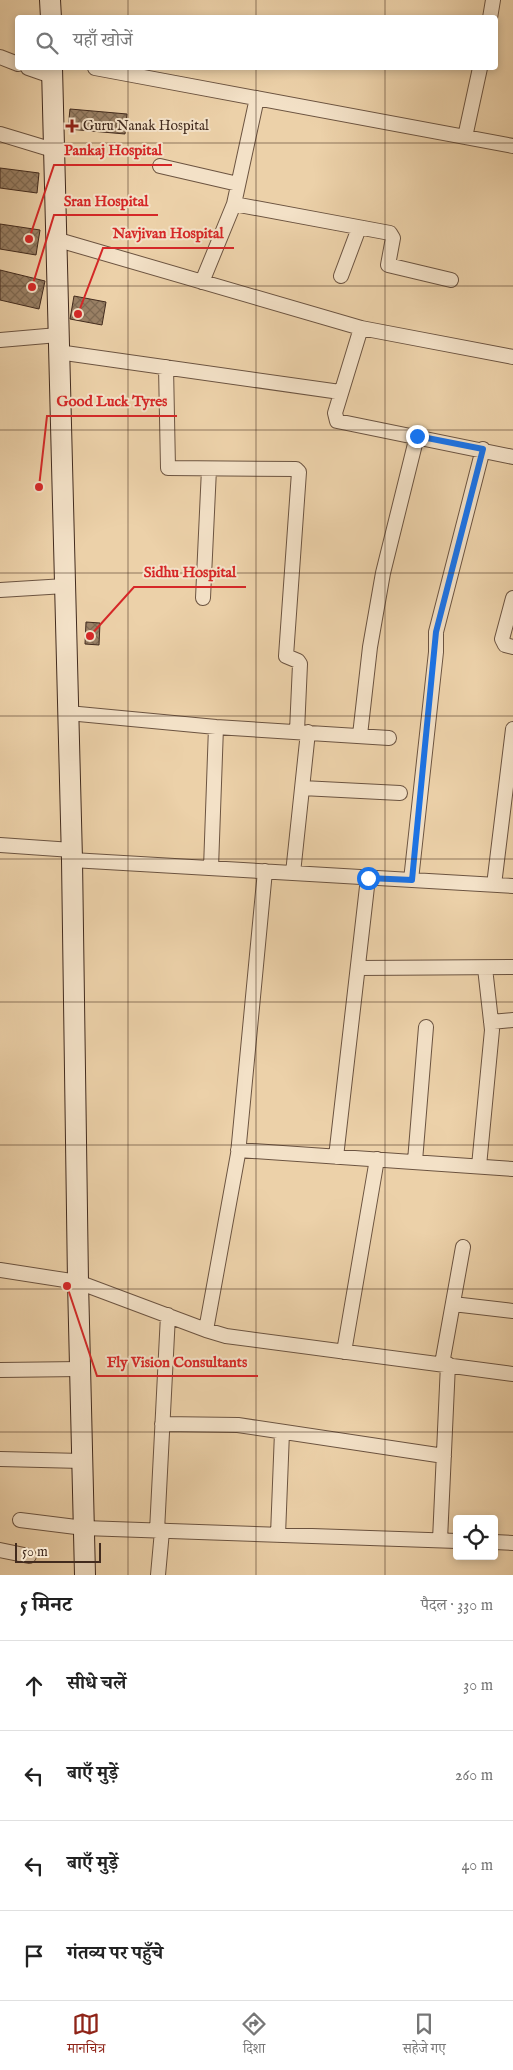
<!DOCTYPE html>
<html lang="hi">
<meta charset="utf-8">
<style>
body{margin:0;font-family:"IM FELL English","Noto Serif Devanagari",serif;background:#f6f6f6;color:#222}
.controls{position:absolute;right:15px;bottom:15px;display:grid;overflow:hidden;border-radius:5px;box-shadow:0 2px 8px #0003}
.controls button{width:45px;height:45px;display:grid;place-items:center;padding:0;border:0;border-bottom:1px solid #e0e0e0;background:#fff;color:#222;font:25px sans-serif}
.scale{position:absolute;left:15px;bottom:12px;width:86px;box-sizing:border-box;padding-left:5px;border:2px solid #422b1e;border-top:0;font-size:14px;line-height:18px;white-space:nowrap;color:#422b1e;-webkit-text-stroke:4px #f3e1c7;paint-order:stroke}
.stop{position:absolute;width:15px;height:15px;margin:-11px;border:4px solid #1a73e8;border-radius:50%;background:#fff}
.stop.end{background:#1a73e8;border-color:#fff;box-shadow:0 1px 5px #0008}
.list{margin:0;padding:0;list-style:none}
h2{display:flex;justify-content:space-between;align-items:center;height:65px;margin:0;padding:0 20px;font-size:21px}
h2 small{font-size:16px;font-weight:400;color:#767676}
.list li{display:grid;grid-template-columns:32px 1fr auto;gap:15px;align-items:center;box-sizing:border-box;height:90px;padding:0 20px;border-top:1px solid #e0e0e0}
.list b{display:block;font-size:19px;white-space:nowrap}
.list em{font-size:16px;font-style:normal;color:#767676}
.icon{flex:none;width:28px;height:28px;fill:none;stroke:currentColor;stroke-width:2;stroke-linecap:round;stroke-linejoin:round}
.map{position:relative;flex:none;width:513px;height:1575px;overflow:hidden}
.search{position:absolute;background:#fff;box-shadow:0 2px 8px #0003;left:15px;right:15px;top:15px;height:55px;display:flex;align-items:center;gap:12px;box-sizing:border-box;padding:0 18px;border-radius:5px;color:#767676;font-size:19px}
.sheet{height:425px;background:#fff}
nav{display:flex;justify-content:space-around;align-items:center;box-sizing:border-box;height:70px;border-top:1px solid #e0e0e0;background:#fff;font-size:14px;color:#767676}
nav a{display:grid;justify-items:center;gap:2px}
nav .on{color:#8f2418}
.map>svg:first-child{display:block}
</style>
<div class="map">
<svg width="513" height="1575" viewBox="0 0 513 1575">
<defs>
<pattern id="building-cross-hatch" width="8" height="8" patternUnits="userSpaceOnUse" patternTransform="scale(1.25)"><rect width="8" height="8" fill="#9a8166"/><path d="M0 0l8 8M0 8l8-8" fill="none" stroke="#7f6a53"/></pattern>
</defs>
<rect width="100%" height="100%" fill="#ecd1a9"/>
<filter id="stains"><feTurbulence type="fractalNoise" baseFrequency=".004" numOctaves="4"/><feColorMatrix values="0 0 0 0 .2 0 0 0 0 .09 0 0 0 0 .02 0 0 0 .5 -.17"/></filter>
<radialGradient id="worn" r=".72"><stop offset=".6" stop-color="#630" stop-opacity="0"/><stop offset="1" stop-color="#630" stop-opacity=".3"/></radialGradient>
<path fill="url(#building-cross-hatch)" stroke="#422b1e" d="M 70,109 L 127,114 L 125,134 L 68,129 Z
M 0,168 L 39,173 L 37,193 L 0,188 Z
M 0,224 L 40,230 L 36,255 L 0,249 Z
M 0,270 L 45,281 L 39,309 L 0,300 Z
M 74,296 L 106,302 L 102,325 L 70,319 Z
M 86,622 L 100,623 L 99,645 L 85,644 Z"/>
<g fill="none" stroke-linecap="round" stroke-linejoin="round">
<defs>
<path id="street" d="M 490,18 L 493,0
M 0,57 L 18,64
M 28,68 L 51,76
M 95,68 L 513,146
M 0,134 L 53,150
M 465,137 L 480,68
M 160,166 L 238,184
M 234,204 L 390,233 L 393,238 L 388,265 L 451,280
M 55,239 L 361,328 L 513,357
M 341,276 L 359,228
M 202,282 L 234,204 L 257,98
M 361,328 L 335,413 L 337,421 L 513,457
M 0,340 L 58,335
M 58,352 L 340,392
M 166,367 L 168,468 L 296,469 L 299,472 L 286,656 L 298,661 L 300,664 L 297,731
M 0,590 L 65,586
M 203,598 L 209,469
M 513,598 L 502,639 L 505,645 L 513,647
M 68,713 L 216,727 L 389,738
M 360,735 L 370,647 L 383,573 L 417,436
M 302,788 L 400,793
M 0,845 L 72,850
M 72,860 L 513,886
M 211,868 L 216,727
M 293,873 L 308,732
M 411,880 L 436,652 L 436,632 L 483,449
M 494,885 L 513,729
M 358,968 L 513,967
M 491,1022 L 513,1020
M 238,1150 L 513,1169
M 336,1157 L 368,878
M 415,1161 L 426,1027
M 479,1166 L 492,1030 L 485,968
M 0,1270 L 78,1282 L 206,1330 L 226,1336 L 513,1374
M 453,1304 L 513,1311
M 206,1330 L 238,1154 L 265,871
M 344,1352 L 377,1159
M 442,1364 L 463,1247
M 0,1370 L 80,1369
M 162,1424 L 238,1425 L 444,1456
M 0,1459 L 82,1461
M 20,1520 L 84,1528 L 457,1541
M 157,1531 L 168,1315
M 278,1535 L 282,1432
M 440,1540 L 448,1364
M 494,1542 L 513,1543
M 0,1550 L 29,1556
M 158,1575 L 162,1531"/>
<path id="secondary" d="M 50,0 L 51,18
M 52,68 L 72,860 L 78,1282 L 85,1575"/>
</defs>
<use href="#street" stroke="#6c5441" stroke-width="16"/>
<use href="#secondary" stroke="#422b1e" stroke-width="22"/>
<use href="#street" stroke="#f3e1c7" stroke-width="14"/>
<use href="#secondary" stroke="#f3e1c7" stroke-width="20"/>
</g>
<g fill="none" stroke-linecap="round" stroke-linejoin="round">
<path stroke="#1a73e8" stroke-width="6" d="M 368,878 L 412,880 L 436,632 L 483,449 L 417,436"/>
</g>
<path fill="none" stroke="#422b1e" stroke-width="1" stroke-opacity="0.55" d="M 128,0 L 128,18M 256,0 L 256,18M 385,0 L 385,18M 128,68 L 128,1575M 256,68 L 256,1575M 385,68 L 385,1575M 0,143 L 513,143M 0,286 L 513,286M 0,430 L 513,430M 0,573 L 513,573M 0,716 L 513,716M 0,859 L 513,859M 0,1002 L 513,1002M 0,1145 L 513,1145M 0,1289 L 513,1289M 0,1432 L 513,1432"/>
<path fill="#8f2418" stroke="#f3e1c7" stroke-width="2" d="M69.5 118.5h5v5h5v5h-5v5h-5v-5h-5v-5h5z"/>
<g text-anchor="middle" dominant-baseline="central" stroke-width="4" stroke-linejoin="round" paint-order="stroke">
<g font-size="14" fill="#422b1e" stroke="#f3e1c7" text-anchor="start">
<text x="83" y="126">Guru Nanak Hospital</text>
</g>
</g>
<path fill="none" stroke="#d62828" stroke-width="2" d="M29 239L54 165H172M32 287L54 215H158M78 314L103 248H234M39 487L47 416H177M90 636L134 587H246M67 1286L97 1376H258"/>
<g fill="#d62828" stroke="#f3e1c7" stroke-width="2">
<circle cx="29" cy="239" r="5"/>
<circle cx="32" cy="287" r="5"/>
<circle cx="78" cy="314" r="5"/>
<circle cx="39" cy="487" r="5"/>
<circle cx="90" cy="636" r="5"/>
<circle cx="67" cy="1286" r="5"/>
</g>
<g font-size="15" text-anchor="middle" font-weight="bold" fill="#d62828" stroke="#f3e1c7" stroke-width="4" stroke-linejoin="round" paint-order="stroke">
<text x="113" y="155">Pankaj Hospital</text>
<text x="106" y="206">Sran Hospital</text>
<text x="168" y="238">Navjivan Hospital</text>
<text x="112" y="406">Good Luck Tyres</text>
<text x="190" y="577">Sidhu Hospital</text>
<text x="177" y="1367">Fly Vision Consultants</text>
</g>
<rect width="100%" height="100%" filter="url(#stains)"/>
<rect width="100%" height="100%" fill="url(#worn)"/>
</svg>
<div class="controls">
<button><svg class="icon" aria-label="locate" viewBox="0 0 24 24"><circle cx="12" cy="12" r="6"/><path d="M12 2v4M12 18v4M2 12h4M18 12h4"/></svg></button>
</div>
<div class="scale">50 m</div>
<div class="stop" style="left:368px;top:878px"></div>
<div class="stop end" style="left:417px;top:436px"></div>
<div class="search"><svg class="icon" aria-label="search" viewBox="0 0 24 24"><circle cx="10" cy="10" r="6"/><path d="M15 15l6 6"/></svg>यहाँ खोजें</div>
</div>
<section class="sheet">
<h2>5 मिनट<small>पैदल · 330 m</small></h2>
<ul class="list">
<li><svg class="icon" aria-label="ahead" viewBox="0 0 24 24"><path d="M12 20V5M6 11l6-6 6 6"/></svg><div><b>सीधे चलें</b></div><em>30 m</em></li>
<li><svg class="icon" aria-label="left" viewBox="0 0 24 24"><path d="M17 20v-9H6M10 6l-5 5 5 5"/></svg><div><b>बाएँ मुड़ें</b></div><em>260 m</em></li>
<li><svg class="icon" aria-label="left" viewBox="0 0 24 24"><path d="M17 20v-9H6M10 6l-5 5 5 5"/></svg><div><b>बाएँ मुड़ें</b></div><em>40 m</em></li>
<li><svg class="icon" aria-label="arrive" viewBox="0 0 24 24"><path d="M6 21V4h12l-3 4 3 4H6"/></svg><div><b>गंतव्य पर पहुँचे</b></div></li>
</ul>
</section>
<nav>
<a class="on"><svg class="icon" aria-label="map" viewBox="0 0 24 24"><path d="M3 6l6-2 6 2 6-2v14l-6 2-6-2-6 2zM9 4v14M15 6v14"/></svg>मानचित्र</a>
<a><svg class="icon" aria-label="directions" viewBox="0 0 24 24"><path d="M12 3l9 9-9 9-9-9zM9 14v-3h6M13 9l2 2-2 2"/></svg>दिशा</a>
<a><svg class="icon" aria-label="saved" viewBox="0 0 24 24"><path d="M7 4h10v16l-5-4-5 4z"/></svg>सहेजे गए</a>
</nav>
